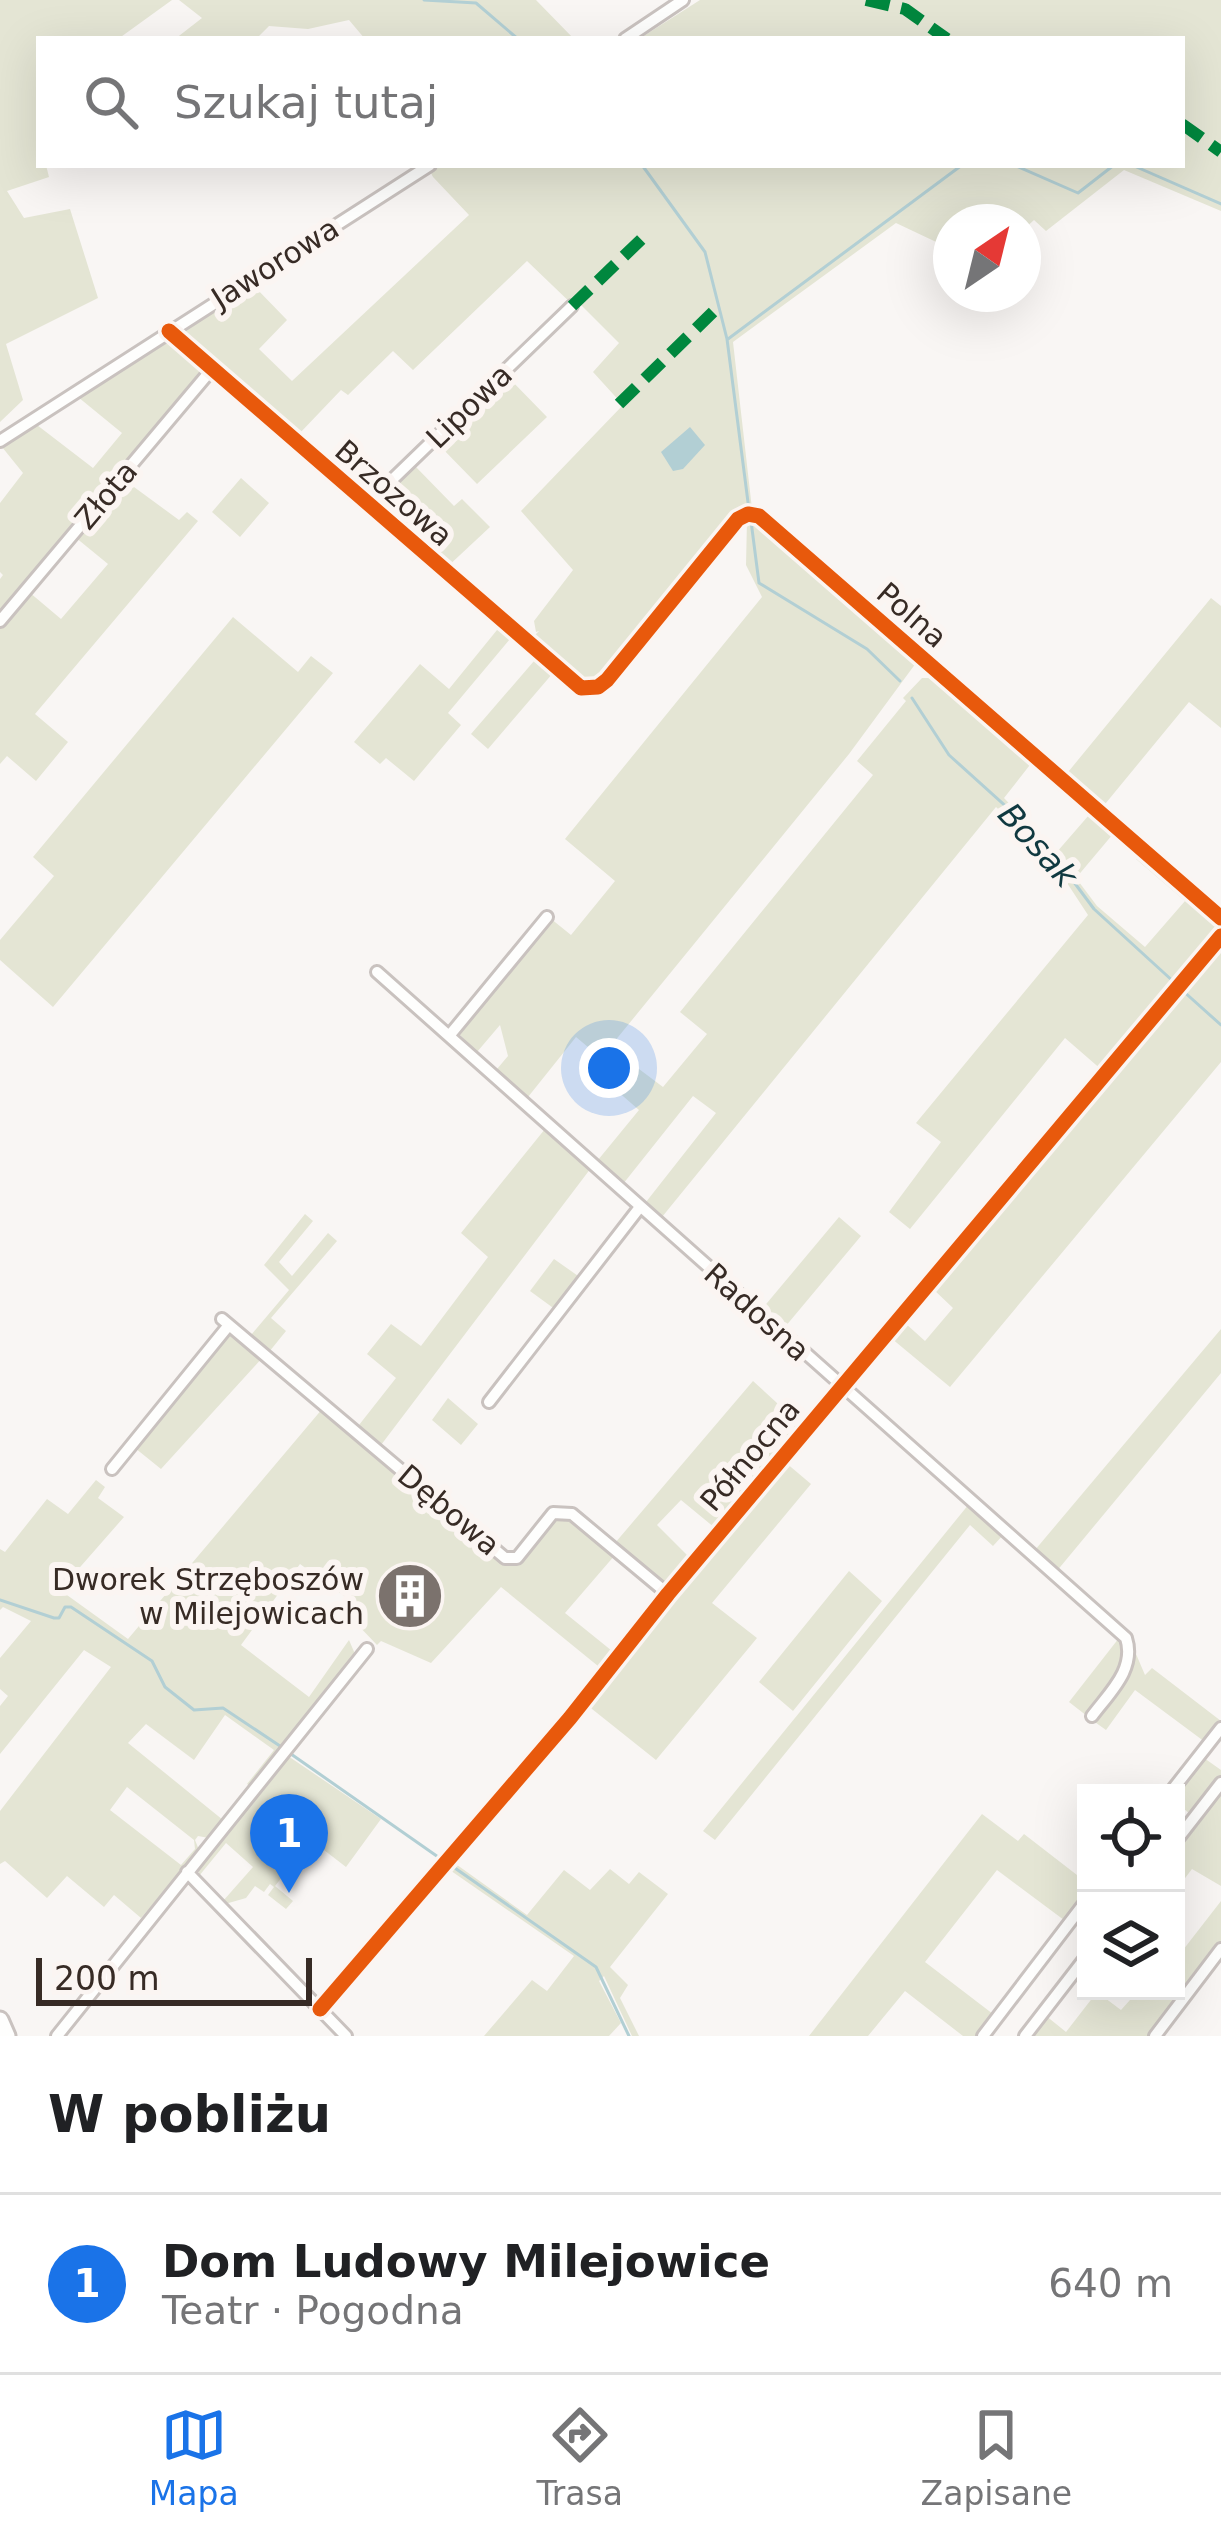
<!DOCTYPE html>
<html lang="pl">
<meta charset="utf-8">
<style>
body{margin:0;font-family:"DejaVu Sans",sans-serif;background:#f2f2f2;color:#202124}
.controls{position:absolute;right:36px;bottom:36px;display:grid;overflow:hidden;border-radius:0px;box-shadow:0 12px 48px #0002}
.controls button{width:108px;height:108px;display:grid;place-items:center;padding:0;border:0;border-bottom:3px solid #e0e0e0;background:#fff;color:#202124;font:60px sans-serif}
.compass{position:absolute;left:933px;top:204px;width:108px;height:108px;border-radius:50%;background:#fff;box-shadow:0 12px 48px #0002;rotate:35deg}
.scale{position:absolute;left:36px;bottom:30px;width:276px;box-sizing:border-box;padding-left:12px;border:6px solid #372b25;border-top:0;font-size:33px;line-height:42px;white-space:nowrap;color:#372b25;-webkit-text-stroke:9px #fbf5f2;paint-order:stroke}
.you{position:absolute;left:609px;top:1068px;width:42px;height:42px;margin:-30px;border:9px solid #fff;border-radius:50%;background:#1a73e8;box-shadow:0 0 0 18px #1a73e833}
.badge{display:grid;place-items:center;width:78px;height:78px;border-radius:50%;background:#1a73e8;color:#fff;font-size:39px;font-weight:700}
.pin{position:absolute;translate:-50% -99px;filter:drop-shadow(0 3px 6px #0008)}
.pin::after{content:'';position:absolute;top:63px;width:42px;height:36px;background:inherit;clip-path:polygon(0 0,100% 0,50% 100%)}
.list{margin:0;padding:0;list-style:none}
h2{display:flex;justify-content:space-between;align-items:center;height:156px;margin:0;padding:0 48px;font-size:51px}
h2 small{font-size:39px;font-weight:400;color:#757577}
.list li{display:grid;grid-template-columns:78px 1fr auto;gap:36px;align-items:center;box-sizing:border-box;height:180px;padding:0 48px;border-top:3px solid #e0e0e0}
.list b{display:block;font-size:45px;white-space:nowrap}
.list p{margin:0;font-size:39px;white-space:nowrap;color:#757577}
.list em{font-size:39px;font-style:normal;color:#757577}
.icon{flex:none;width:66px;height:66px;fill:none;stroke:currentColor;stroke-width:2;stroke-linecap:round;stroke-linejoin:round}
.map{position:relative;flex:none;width:1221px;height:2036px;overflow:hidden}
.search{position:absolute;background:#fff;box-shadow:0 12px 48px #0002;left:36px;right:36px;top:36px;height:132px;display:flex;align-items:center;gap:30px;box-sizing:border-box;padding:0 42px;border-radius:0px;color:#757577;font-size:45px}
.sheet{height:336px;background:#fff}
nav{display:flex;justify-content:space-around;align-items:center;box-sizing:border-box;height:168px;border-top:3px solid #e0e0e0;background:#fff;font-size:33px;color:#757577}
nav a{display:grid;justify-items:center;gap:6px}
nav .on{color:#1a73e8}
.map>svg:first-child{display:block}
</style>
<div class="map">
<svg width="1221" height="2036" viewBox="0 0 1221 2036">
<rect width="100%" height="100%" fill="#f9f6f4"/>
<path fill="#e4e5d4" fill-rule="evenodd" d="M 0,0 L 172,0 L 118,39 L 39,39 L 39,165 L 46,165 L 49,177 L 7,191 L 24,218 L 70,209 L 98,298 L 6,344 L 23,400 L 0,422 Z
M 179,0 L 536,0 L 574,39 L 365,39 L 349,20 L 308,29 L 269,26 L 256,39 L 175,39 L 202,18 Z
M 700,0 L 1221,0 L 1221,211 L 1124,170 L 1046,231 L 1034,220 L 1023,230 L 1023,222 L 951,222 L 951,249 L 896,223 L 733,342 L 752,509 L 743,513 L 605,676 L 588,684 L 580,683 L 528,642 L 539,631 L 536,632 L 534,621 L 573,570 L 521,511 L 623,405 L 593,372 L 619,343 L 581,305 L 577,309 L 527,261 L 413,370 L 393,351 L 348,395 L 341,390 L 299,434 L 293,434 L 184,340 L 183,328 L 252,284 L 287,320 L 259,349 L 292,381 L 469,215 L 433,177 L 430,171 L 439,165 L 1182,165 L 1182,39 L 639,39 Z
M 169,341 L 201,367 L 201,375 L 119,476 L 179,520 L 187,512 L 198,521 L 35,714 L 68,742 L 36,781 L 7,756 L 0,764 L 0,579 L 3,575 L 0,572 L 0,503 L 23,473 L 2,447 L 37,425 L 93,468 L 122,433 L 78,397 L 155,344 ZM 75,537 L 108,564 L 61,619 L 29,592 Z
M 507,376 L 547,417 L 477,484 L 438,444 Z
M 415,466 L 454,506 L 462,499 L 490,527 L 445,569 L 376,506 Z
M 241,478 L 269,503 L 240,537 L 212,512 Z
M 754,519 L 761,522 L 916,663 L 849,754 L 601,1058 L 576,1037 L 528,1097 L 497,1069 L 508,1056 L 500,1025 L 477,1052 L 453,1028 L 545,914 L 571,935 L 615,881 L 565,839 L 762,597 L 746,565 L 747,520 Z
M 1211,598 L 1221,606 L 1221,728 L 1189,702 L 1101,809 L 1064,777 Z
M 233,617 L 298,672 L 311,656 L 333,673 L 53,1007 L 0,960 L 0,940 L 54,876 L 33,857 Z
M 497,630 L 507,633 L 542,662 L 541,668 L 553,673 L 488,749 L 471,734 L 534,661 L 510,639 L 448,713 L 461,725 L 414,781 L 386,758 L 380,764 L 354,742 L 420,664 L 449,689 Z
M 922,678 L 937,678 L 946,684 L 1033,761 L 1004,798 L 1056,853 L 1089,815 L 1113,834 L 1076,878 L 1097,906 L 1145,947 L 1185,901 L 1136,859 L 1140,854 L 1212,915 L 1220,928 L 1103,1071 L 1065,1038 L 910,1229 L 889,1212 L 941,1142 L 916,1123 L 1088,915 L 1052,860 L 996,807 L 662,1217 L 646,1202 L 716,1113 L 693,1096 L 623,1184 L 598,1160 L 639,1110 L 616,1090 L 635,1066 L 663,1087 L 707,1034 L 680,1012 L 873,775 L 857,761 L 906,701 L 903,698 Z
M 1221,942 L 1221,1062 L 950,1387 L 891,1338 L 905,1323 L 925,1341 L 953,1308 L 932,1288 Z
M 545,1129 L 591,1168 L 381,1445 L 359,1425 L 396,1378 L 367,1354 L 391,1324 L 421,1346 L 488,1257 L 461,1233 Z
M 305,1214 L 313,1221 L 279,1262 L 292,1276 L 328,1233 L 337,1241 L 271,1318 L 286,1331 L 269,1352 L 248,1338 L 247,1332 L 251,1335 L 289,1290 L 264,1265 Z
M 839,1217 L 861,1236 L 785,1327 L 762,1309 Z
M 554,1259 L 581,1278 L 556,1310 L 530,1291 Z
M 1221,1329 L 1221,1373 L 1056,1572 L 1035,1550 Z
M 234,1334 L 263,1357 L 161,1469 L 135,1448 L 225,1335 Z
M 753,1381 L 801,1425 L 715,1528 L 681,1500 L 657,1525 L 690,1558 L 665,1585 L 615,1543 Z
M 448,1398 L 478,1424 L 461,1445 L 432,1420 Z
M 323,1408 L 421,1490 L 519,1562 L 557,1517 L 573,1519 L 615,1555 L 565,1613 L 622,1659 L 785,1462 L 811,1484 L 712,1603 L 757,1638 L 656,1760 L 587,1705 L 609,1675 L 501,1587 L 431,1663 L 381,1641 L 377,1645 L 355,1622 L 363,1610 L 300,1564 L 241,1645 L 309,1697 L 349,1640 L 355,1654 L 250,1786 L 247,1784 L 274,1750 L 225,1715 L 194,1760 L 146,1724 L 128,1743 L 223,1820 L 209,1838 L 198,1836 L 195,1840 L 199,1850 L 141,1918 L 114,1895 L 104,1907 L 67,1876 L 47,1898 L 5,1861 L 0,1864 L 0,1811 L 111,1667 L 84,1650 L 0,1754 L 0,1706 L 8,1696 L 0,1689 L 0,1658 L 31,1621 L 3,1607 L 0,1610 L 0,1549 L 5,1552 L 47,1499 L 68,1514 L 96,1480 L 105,1487 L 98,1498 L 124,1517 L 60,1590 L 128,1639 ZM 127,1787 L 194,1840 L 195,1849 L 181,1865 L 110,1810 Z
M 969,1504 L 1004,1534 L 993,1546 L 970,1525 L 715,1840 L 703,1831 Z
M 849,1571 L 882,1601 L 793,1711 L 759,1682 Z
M 1119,1638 L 1124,1666 L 1087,1716 L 1069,1702 Z
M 1133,1647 L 1145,1675 L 1152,1668 L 1221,1721 L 1205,1742 L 1135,1690 L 1106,1730 L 1092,1720 L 1128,1673 Z
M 288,1756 L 381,1819 L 346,1867 L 311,1840 L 275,1886 L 293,1901 L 286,1909 L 268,1895 L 274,1887 L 270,1884 L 264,1892 L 255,1886 L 246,1898 L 225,1904 L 223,1901 L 253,1867 L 226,1843 L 199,1876 L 199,1868 L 247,1802 Z
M 1204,1758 L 1221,1770 L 1221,1886 L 1192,1869 L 1176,1890 L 1176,1846 L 1198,1821 L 1176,1802 L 1176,1794 Z
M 982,1814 L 1018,1841 L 1024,1834 L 1086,1882 L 1086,1894 L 1064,1920 L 997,1870 L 925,1962 L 993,2014 L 975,2036 L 963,2036 L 905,1991 L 868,2036 L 809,2036 Z
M 453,1862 L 527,1915 L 564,1870 L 590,1890 L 610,1869 L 629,1884 L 639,1872 L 668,1894 L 610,1967 L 628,1985 L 620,1998 L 639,2036 L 632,2036 L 604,1976 L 599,1981 L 621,2023 L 609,2036 L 484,2036 L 532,1980 L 547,1991 L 574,1956 L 444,1866 Z
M 1221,1901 L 1221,1943 L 1150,2036 L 1030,2036 L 1045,2015 L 1066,2032 L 1097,1992 L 1121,2010 L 1138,1991 L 1176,1991 L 1176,1959 Z"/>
<path fill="#b2cfd4" d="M 690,427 L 705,445 L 683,469 L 673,471 L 661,452 Z"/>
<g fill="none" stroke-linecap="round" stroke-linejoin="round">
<path stroke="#b2cfd4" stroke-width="3" d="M 424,0 L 476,3 L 518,39
M 642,165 L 705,252 L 727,339 L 749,510
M 1014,165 L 1078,193 L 1114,165
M 1132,165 L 1221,204
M 728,339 L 962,165
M 751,521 L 759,583 L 867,649 L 900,681
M 912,698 L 949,755 L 1041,838 L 1094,909 L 1175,983
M 1182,990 L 1221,1025
M 0,1600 L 54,1618 L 59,1618 L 65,1607 L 71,1607 L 152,1661 L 165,1687 L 194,1710 L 223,1708 L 280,1746
M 291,1754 L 441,1859
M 452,1866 L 596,1967 L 629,2036"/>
<defs>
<path id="street" d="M 625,39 L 683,0
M 169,331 L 581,688 L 598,687 L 607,680 L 738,519 L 748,514 L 759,516 L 1221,918
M 0,441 L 430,165
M 366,505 L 572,306
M 0,621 L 212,369
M 377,972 L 1126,1638 C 1136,1669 1110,1692 1092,1716
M 449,1036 L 547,917
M 222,1319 L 505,1558 L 517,1558 L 553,1513 L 572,1514 L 668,1594
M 489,1402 L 640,1207
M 112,1469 L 229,1325
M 1170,1793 L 1221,1728
M 1176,1841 L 1221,1783
M 187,1872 L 346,2036
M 320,2009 L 570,1718 L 668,1594 L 1221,936
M 57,2036 L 367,1649
M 983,2036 L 1086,1901
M 1025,2036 L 1086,1957
M 1155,2036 L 1221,1949"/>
<path id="secondary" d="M 0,2020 L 7,2036"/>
</defs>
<use href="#street" stroke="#c9c2bf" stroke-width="16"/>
<use href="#secondary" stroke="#c9c2bf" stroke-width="21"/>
<use href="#street" stroke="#fefefd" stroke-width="10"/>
<use href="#secondary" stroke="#fefefd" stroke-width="15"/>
<path stroke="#00873e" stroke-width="12" stroke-dasharray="24 12" stroke-linecap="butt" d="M 866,0 L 905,9 L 947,39
M 1182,124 L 1221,152
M 572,306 L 649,232
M 619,404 L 713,312"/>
<defs>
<path id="cycleway" d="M 169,331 L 581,688 L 598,687 L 607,680 L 738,519 L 748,514 L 759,516 L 1221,918
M 320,2009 L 570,1718 L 668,1594 L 1221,936"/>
</defs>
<use href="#cycleway" stroke="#fbf5f2" stroke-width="22"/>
<use href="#cycleway" stroke="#e8590c" stroke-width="15"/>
</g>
<defs>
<symbol id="building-disc" viewBox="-11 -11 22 22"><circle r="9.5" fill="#7b726d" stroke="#fbf5f2"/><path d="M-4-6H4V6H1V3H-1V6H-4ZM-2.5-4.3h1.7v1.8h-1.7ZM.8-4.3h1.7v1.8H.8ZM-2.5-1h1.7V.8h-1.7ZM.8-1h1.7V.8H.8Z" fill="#fff"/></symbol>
</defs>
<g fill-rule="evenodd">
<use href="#building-disc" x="372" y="1558" width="76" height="76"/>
</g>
<g text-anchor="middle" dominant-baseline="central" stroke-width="12" stroke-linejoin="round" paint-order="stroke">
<g font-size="30" fill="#372b25" stroke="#fbf5f2">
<text transform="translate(275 263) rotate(-32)">Jaworowa</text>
<text transform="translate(469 406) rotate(-44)">Lipowa</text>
<text transform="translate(394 493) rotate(41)">Brzozowa</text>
<text transform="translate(106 495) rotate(-50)">Złota</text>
<text transform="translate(912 615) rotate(41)">Polna</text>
<text transform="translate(757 1312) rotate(42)">Radosna</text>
<text transform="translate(750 1455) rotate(-50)">Północna</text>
<text transform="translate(449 1510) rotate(40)">Dębowa</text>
</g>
<g font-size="30" fill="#372b25" stroke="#fbf5f2" text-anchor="end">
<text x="364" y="1579">Dworek Strzęboszów<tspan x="364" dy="34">w Milejowicach</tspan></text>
</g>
<g font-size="33" font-style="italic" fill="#103940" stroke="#fbf5f2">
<text transform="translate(1038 845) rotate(48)">Bosak</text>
</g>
</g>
</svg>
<div class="controls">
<button><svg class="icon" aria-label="locate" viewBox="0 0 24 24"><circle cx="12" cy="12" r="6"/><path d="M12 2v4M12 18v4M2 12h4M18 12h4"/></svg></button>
<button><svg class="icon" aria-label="layers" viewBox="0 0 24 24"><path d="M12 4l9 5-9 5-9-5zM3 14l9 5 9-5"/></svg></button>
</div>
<svg class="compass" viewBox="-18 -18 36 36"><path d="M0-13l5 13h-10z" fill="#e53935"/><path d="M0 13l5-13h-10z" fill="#757577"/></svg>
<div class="scale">200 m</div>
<div class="you"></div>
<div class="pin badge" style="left:289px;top:1893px">1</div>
<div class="search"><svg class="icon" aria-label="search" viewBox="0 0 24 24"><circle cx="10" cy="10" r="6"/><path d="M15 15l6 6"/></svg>Szukaj tutaj</div>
</div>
<section class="sheet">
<h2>W pobliżu<small></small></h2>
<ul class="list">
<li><span class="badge">1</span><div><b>Dom Ludowy Milejowice</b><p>Teatr · Pogodna</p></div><em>640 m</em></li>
</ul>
</section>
<nav>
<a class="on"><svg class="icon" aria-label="map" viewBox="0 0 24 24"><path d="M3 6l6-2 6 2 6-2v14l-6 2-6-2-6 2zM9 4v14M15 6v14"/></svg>Mapa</a>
<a><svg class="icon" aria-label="directions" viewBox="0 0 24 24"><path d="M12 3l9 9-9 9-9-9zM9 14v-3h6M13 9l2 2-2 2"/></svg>Trasa</a>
<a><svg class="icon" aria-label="saved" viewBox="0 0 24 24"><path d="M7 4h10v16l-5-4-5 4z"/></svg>Zapisane</a>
</nav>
